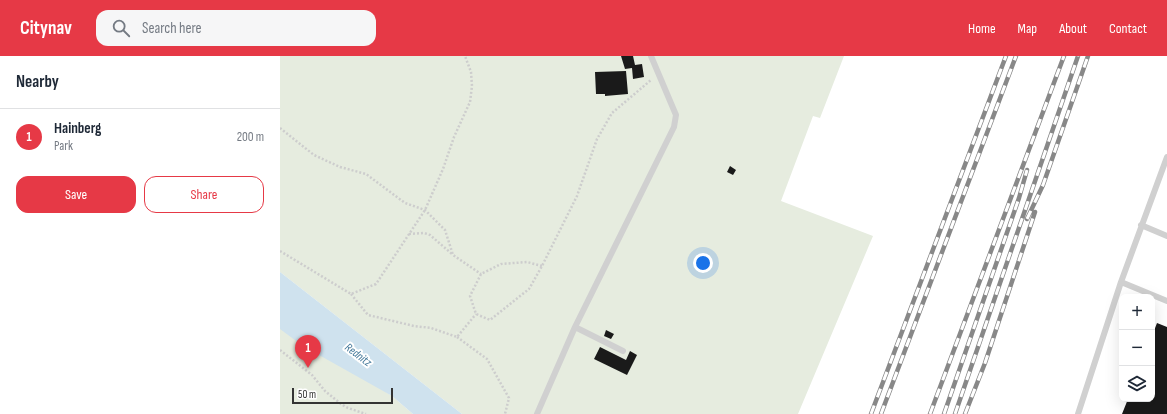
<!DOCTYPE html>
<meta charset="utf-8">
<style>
body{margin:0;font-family:"Sofia Sans Condensed",sans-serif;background:#f6f6f7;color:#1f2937}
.controls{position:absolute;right:12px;bottom:12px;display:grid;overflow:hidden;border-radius:8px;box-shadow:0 4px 16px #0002}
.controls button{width:36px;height:36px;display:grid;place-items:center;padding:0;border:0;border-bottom:1px solid #e0e1e3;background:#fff;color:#1f2937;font:20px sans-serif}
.scale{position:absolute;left:12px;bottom:10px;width:101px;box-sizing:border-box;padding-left:4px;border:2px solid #333;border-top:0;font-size:11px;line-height:14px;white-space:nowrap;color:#333;-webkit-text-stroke:3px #fff;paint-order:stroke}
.you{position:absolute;left:423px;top:207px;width:14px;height:14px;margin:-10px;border:3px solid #fff;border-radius:50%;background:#1a73e8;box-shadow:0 0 0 6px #1a73e833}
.badge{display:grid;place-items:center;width:26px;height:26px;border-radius:50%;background:#e63946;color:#fff;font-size:13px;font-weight:700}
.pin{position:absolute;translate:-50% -33px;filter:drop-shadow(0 1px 2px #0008)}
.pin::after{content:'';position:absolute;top:21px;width:14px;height:12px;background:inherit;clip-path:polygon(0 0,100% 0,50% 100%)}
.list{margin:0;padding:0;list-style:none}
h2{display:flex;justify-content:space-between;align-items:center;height:52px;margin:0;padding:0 16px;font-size:17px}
h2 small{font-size:13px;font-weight:400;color:#747a83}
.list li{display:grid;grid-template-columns:26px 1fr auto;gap:12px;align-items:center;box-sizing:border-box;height:56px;padding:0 16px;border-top:1px solid #e0e1e3}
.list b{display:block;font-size:15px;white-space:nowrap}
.list p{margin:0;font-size:13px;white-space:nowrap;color:#747a83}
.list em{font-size:13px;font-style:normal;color:#747a83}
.actions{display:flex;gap:8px;padding:12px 16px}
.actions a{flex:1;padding:9px 0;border:1px solid #e63946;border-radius:12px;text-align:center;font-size:14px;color:#e63946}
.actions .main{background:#e63946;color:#fff}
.icon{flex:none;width:22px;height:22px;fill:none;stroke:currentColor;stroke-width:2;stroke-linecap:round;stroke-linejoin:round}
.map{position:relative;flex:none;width:887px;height:358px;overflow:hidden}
header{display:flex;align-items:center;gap:24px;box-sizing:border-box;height:56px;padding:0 20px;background:#e63946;color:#fff}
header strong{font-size:19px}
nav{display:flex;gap:22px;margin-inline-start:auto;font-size:14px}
.search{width:280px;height:36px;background:#f6f6f7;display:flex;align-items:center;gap:10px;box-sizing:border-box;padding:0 14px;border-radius:12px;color:#747a83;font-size:15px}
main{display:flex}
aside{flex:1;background:#fff}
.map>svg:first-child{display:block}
</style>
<header>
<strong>Citynav</strong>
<div class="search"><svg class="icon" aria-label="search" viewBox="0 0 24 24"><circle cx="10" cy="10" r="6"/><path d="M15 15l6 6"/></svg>Search here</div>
<nav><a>Home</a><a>Map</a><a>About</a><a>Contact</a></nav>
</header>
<main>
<aside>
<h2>Nearby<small></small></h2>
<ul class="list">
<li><span class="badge">1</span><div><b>Hainberg</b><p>Park</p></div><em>200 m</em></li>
</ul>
<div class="actions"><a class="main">Save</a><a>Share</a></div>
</aside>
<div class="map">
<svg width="887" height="358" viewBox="0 0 887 358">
<rect width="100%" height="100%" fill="#fff"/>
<path fill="#e6ecdf" d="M 0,0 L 564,0 L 540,62 L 533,60 L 501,145 L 593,180 L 518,358 L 182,358 L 0,216 Z
M 0,267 L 112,340 L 133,358 L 0,358 Z"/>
<path fill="#cfe2ee" d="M 0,216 L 182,358 L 133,358 L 112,340 L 23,290 L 0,273 Z"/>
<path fill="#1a1a1a" d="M 341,0 L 353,0 L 355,9 L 362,8 L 364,21 L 353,23 L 352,12 L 345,13 Z
M 346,15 L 348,38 L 325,40 L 325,38 L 316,38 L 315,16 Z
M 450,110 L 456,114 L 453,119 L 447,116 Z
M 877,267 L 887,271 L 887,358 L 842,358 L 848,343 L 872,343 L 872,280 Z
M 326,274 L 334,278 L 331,283 L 324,280 Z
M 320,291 L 346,304 L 350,295 L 357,299 L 347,319 L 314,303 Z"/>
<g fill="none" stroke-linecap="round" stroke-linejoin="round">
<path stroke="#cdcdcd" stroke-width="2.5" stroke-dasharray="2 2" stroke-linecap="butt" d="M 0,72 L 34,99 L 60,111 L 86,118 L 125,147 L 145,154 L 165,174 L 173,199 L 201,218
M 129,178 L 144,177 L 150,179 L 172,198
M 0,195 L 71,238 L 96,228 L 145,154 L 163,113 L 174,81 L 190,46 L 192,30 L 191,16 L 185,0
M 262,210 L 247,206 L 221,208 L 201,218 L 190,240 L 196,258 L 210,264 L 249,233 L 262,210 L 297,140 L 317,83 L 332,57 L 371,24
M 71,238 L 88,259 L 134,270 L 151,272 L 177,281 L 196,258
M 177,281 L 207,303 L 229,342 L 225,358
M 0,294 L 32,319 L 45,335 L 61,348 L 68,352 L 86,358"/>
<path stroke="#d0d0d0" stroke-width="6" d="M 861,169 L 887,180
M 841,226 L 887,245
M 295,271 L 343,295
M 257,358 L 295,271 L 394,71 L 396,59 L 371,0
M 798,358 L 841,226 L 887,101"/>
<defs>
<path id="rail" d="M 747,163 L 763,129 L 808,0
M 591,358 L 726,0
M 601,358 L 736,0
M 650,358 L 784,0
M 664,358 L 739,142 L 747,114
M 675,358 L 798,0
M 685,358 L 705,307 L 755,156"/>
</defs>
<use href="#rail" stroke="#888" stroke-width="4.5"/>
<use href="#rail" stroke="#fff" stroke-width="3" stroke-dasharray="9" stroke-linecap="butt"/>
</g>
<g text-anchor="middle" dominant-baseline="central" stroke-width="4" stroke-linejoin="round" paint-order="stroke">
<g font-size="12" font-style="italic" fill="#3f7597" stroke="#fff">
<text transform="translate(78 299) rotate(37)">Rednitz</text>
</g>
</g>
</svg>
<div class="controls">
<button>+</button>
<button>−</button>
<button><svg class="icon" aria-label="layers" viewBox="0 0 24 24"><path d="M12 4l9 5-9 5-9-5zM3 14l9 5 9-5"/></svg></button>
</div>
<div class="scale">50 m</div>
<div class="you"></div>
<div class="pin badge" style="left:28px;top:312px">1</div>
</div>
</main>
